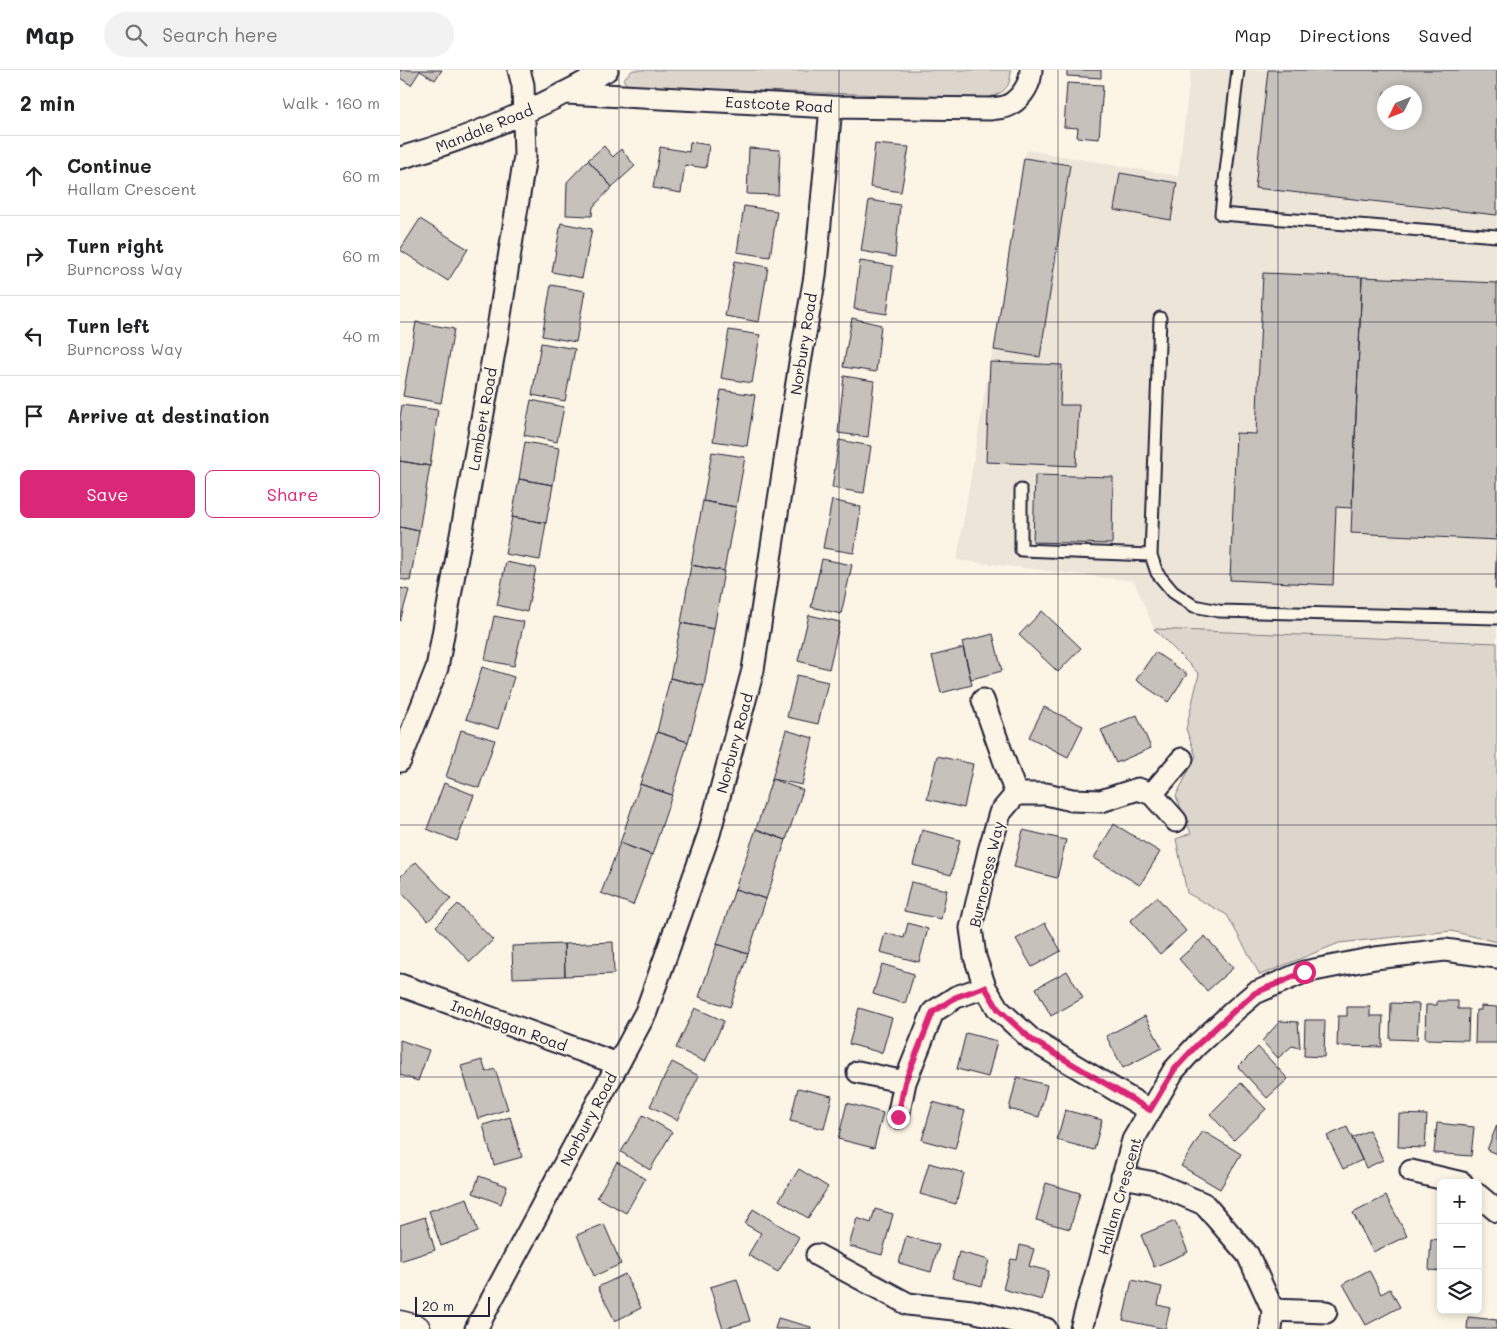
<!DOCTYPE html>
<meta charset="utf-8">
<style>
body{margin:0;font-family:Mali,sans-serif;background:#f2f2f2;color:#202124}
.controls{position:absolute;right:15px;bottom:15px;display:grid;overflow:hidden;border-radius:8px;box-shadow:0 2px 8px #0003}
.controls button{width:45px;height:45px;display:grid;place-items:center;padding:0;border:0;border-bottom:1px solid #e0e0e0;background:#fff;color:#202124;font:25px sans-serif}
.compass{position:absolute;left:977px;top:15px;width:45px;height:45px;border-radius:50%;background:#fff;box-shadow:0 2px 8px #0003;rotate:227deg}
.scale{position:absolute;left:15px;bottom:12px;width:75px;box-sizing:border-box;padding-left:5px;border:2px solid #22223b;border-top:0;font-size:14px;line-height:18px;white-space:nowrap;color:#22223b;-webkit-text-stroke:4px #fcf5e5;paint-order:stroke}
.stop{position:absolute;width:15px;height:15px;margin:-11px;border:4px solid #db2777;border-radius:50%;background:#fff}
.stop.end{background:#db2777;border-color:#fff;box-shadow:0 1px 5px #0008}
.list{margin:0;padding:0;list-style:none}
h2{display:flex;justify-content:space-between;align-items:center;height:65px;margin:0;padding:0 20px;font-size:21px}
h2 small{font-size:16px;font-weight:400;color:#757577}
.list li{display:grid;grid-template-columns:32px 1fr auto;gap:15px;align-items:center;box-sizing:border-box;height:80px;padding:0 20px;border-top:1px solid #e0e0e0}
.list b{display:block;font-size:19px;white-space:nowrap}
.list p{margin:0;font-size:16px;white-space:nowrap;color:#757577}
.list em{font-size:16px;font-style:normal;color:#757577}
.actions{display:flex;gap:10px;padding:15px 20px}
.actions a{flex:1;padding:11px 0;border:1px solid #db2777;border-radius:8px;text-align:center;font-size:18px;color:#db2777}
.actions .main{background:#db2777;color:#fff}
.icon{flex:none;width:28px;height:28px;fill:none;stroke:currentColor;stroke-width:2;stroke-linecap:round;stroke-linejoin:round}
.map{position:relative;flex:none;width:1097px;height:1259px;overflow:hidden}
header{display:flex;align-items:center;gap:30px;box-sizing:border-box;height:70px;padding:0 25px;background:#fff;border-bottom:1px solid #e0e0e0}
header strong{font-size:24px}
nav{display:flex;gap:28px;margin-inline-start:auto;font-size:18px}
.search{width:350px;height:45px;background:#f2f2f2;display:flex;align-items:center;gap:12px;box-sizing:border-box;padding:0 18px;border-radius:28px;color:#757577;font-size:19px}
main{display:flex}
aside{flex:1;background:#fff}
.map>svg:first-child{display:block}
</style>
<header>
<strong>Map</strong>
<div class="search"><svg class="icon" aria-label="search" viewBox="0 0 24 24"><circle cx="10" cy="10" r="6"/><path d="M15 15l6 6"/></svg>Search here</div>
<nav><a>Map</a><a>Directions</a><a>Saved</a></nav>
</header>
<main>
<aside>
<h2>2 min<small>Walk · 160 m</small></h2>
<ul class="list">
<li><svg class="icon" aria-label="ahead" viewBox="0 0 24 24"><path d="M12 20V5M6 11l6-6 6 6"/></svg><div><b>Continue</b><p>Hallam Crescent</p></div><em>60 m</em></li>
<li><svg class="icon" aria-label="right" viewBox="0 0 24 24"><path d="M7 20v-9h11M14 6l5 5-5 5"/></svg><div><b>Turn right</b><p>Burncross Way</p></div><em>60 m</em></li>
<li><svg class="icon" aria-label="left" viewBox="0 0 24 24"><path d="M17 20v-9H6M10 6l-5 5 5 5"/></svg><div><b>Turn left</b><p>Burncross Way</p></div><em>40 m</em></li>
<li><svg class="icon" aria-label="arrive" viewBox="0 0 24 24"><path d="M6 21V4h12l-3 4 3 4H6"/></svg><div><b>Arrive at destination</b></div></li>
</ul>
<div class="actions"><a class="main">Save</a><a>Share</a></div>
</aside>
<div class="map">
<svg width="1097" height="1259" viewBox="0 0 1097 1259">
<rect width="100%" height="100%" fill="#fcf5e5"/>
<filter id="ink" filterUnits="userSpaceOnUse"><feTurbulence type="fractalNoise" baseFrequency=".02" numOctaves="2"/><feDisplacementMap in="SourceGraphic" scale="10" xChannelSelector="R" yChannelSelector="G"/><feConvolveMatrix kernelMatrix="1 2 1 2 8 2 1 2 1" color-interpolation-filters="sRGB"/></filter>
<g filter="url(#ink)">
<path fill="#ece5d8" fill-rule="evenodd" d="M 791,0 L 1097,0 L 1097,573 L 754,559 L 734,511 L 557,490 L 590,292 L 594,280 L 624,88 L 627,80 L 778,106 ZM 984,22 L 1014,22 L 1014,52 L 984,52 Z"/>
<path fill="#dcd6cc" stroke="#7f7c84" d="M 233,0 L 611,0 C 610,19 605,22 587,28 L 228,17 L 223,9 Z
M 754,559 L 1097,573 L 1097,872 L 1051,861 L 939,873 L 860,905 L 827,845 L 787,823 L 776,769 L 791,763 L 776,726 L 796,686 L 786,659 L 799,604 Z"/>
<path fill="#c6c1bb" stroke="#22223b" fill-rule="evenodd" d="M 0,0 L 42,0 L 35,10 L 20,1 L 11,15 L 0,8 Z
M 667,0 L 701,0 L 701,8 L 667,6 Z
M 868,0 L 1097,0 L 1097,145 L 855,118 ZM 984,22 L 1014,22 L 1014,52 L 984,52 Z
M 667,13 L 703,15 L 699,69 L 677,67 L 678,58 L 664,57 Z
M 290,72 L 309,75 L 306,98 L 285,95 L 281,123 L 253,118 L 260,77 L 289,82 Z
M 475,74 L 509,77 L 501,122 L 470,117 Z
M 204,76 L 213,87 L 221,79 L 235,96 L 212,117 L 188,90 Z
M 349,78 L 380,80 L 378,125 L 347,124 Z
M 624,88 L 670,95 L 640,287 L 594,280 Z
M 188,90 L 212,117 L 193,137 L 192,146 L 166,145 L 167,112 Z
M 720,103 L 777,113 L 771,150 L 714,140 Z
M 469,130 L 500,135 L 495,187 L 461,181 Z
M 344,136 L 377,141 L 370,187 L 337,182 Z
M 20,149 L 68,179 L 48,211 L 0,180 Z
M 161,153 L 192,159 L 182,208 L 152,202 Z
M 335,191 L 368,197 L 359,252 L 325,246 Z
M 460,191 L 493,196 L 487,244 L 454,239 Z
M 863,203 L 962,207 L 952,438 L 936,437 L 933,515 L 830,510 L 836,363 L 856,364 Z
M 962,207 L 1097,213 L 1097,470 L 951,463 Z
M 151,215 L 185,221 L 176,272 L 142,266 Z
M 452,248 L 481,255 L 476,302 L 443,297 Z
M 16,252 L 54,259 L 41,333 L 3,326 Z
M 329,260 L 360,265 L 352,313 L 321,308 Z
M 141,273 L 175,279 L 165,331 L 132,325 Z
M 590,292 L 662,295 L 660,335 L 679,335 L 676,396 L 586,392 Z
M 444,306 L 474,311 L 468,367 L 438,363 Z
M 321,320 L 355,325 L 347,376 L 313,371 Z
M 131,330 L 164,337 L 157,372 L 124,365 Z
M 2,335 L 38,340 L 30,396 L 0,391 L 0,348 Z
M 439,370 L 471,376 L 464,423 L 432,418 Z
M 125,372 L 159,378 L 153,415 L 119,409 Z
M 312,382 L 345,387 L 336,437 L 303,431 Z
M 0,391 L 30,396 L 19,461 L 0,457 Z
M 635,405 L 713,407 L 712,474 L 633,472 Z
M 119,409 L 153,415 L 146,453 L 112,447 Z
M 432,430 L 461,437 L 454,483 L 423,478 Z
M 303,431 L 336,437 L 324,501 L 291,495 Z
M 112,447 L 146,453 L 140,490 L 105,484 Z
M 0,457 L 19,461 L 10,511 L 0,509 Z
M 1097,465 L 1097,519 L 1095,519 Z
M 422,489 L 452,495 L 441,544 L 411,537 Z
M 106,492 L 136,498 L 127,542 L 97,535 Z
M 291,495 L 324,501 L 314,559 L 281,553 Z
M 0,518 L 9,520 L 0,551 Z
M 642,541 L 681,578 L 658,602 L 619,565 Z
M 409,545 L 440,552 L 429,599 L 398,591 Z
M 94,546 L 124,552 L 114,596 L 85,590 Z
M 281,553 L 314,559 L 304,616 L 270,608 Z
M 593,564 L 602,601 L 571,609 L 562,572 Z
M 563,578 L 572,615 L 541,623 L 532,586 Z
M 755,582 L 787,604 L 768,632 L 736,610 Z
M 82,597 L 114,607 L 98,659 L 66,649 Z
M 397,605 L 428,612 L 418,654 L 387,647 Z
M 270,608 L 304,616 L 288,672 L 257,662 Z
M 644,637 L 683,656 L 668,687 L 629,667 Z
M 737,645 L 751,678 L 716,693 L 701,660 Z
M 61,660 L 95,670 L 79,718 L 46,707 Z
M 386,660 L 413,668 L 402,715 L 372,709 Z
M 257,662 L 288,672 L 272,725 L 240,714 Z
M 537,686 L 573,694 L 564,738 L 527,729 Z
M 372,709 L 403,720 L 386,770 L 356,759 Z
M 44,713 L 74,725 L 57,771 L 27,759 Z
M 240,714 L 272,725 L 252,785 L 220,773 Z
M 714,754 L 760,782 L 740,815 L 694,788 Z
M 356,759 L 386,770 L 366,829 L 335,819 Z
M 522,760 L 560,770 L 551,805 L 513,795 Z
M 623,760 L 666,770 L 657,808 L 614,797 Z
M 220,773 L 252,785 L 233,835 L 201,823 Z
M 16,792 L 51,829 L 28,851 L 0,821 L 0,807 Z
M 511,812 L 547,820 L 541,849 L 504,841 Z
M 335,819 L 366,829 L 348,884 L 317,874 Z
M 757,827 L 786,861 L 760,884 L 730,851 Z
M 58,834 L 93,870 L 70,892 L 36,856 Z
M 508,853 L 528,859 L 519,892 L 480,882 L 485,863 L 504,868 Z
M 645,853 L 661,881 L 632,897 L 616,869 Z
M 805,866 L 833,898 L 807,921 L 779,889 Z
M 213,872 L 214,904 L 165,906 L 164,874 Z
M 164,874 L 165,906 L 113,908 L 112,876 Z
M 317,874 L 348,884 L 330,937 L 299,927 Z
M 482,894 L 514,904 L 505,934 L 473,924 Z
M 667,901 L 683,928 L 651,946 L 636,918 Z
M 1037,931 L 1058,931 L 1058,939 L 1069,939 L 1068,970 L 1025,969 L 1026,935 L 1037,935 Z
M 991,933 L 1019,934 L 1017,970 L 990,969 Z
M 1081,936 L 1097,937 L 1097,973 L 1075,973 L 1076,940 L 1081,940 Z
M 947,937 L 970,937 L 970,946 L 983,946 L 982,977 L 937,976 L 938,946 L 947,946 Z
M 295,938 L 324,951 L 305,992 L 276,978 Z
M 459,938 L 492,948 L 482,983 L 449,974 Z
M 745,946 L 762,978 L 723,998 L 706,966 Z
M 905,950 L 925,950 L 924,987 L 904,986 Z
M 880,951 L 898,952 L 900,978 L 892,976 L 878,988 L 862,971 Z
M 566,963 L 597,971 L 588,1007 L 557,999 Z
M 0,970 L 29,980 L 18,1011 L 0,1005 Z
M 858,977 L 888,1009 L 867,1028 L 838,997 Z
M 82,990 L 86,1002 L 95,999 L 108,1039 L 78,1049 L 61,996 Z
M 272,992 L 299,1006 L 277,1050 L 250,1036 Z
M 617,1007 L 647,1015 L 639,1047 L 609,1039 Z
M 841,1013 L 866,1039 L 834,1070 L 810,1044 Z
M 398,1018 L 432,1026 L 424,1059 L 390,1051 Z
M 533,1032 L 565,1041 L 555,1079 L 522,1070 Z
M 447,1033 L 483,1043 L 474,1078 L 438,1069 Z
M 665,1040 L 702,1050 L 694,1080 L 657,1070 Z
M 999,1044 L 1027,1045 L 1025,1078 L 998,1077 Z
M 243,1045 L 272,1062 L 250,1100 L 221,1082 Z
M 110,1047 L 122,1087 L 94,1095 L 83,1055 Z
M 1037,1053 L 1074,1057 L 1071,1086 L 1034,1083 Z
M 1097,1055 L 1097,1084 L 1087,1080 Z
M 947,1057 L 962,1090 L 943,1099 L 927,1066 Z
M 969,1060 L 983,1090 L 966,1098 L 952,1068 Z
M 803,1061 L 841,1084 L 820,1119 L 781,1096 Z
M 217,1092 L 245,1109 L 226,1143 L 197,1127 Z
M 529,1093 L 564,1103 L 556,1134 L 520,1124 Z
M 399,1099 L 428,1117 L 408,1148 L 379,1130 Z
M 79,1106 L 107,1116 L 101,1134 L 73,1123 Z
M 646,1113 L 680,1123 L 670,1159 L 636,1150 Z
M 986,1126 L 1007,1166 L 973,1182 L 953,1143 Z
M 67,1128 L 78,1162 L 41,1176 L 29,1141 Z
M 353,1139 L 399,1167 L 378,1202 L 348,1185 L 361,1163 L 345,1154 Z
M 475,1139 L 493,1144 L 482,1185 L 449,1176 L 457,1148 L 471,1153 Z
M 25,1147 L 35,1180 L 0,1191 L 0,1155 Z
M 775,1151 L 788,1182 L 754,1197 L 741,1165 Z
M 204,1154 L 221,1194 L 194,1206 L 177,1165 Z
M 506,1166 L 539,1175 L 531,1202 L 499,1193 Z
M 1031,1169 L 1041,1170 L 1041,1201 L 1029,1200 Z
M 620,1175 L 634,1179 L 629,1196 L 649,1201 L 642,1230 L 603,1219 L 611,1189 L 617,1190 Z
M 559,1182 L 589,1190 L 582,1216 L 552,1208 Z
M 969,1200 L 981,1224 L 990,1219 L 1000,1237 L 966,1255 L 943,1214 Z
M 225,1204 L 241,1238 L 215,1251 L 198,1217 Z
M 337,1209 L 350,1251 L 323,1259 L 310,1217 Z
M 732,1210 L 762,1217 L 758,1235 L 770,1238 L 765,1259 L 723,1250 Z
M 1068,1247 L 1097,1250 L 1096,1259 L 1067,1259 Z
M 378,1248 L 411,1257 L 411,1259 L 375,1259 Z"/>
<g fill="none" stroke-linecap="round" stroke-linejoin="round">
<defs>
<path id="lane" d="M 838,0 L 821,144 L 1097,166
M 760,248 L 751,485 L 757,503 L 773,522 L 794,536 L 819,541 L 1097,548
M 621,420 L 621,480 L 751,485"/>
<path id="street" d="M 166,23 L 431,37 L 591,39 C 597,38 606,38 611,34 C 622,27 631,13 631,0
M 0,88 C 72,68 142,37 207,0
M 583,630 L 616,724
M 0,691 L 37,598 L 96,271 L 125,86 L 123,15 L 119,0
M 752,724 L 782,689
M 0,915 L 218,994
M 458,1002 L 505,1012 L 498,1047
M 505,1012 L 533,942 L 556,927 L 585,917
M 749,1040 L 632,970 L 598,939 L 585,917 L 575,887 L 571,858 L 589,781 L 600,743 L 616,724 L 646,724 L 672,730 L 701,731 L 738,719 L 752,724 L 776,751
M 1011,1101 L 1062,1113
M 722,1107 L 755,1113 L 804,1134 L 848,1185 L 873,1240 L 871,1259
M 1078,1125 L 1097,1141
M 417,1185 L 508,1234 L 572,1241 L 646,1259
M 873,1240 L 926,1242
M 76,1259 L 246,942 L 309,764 L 353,600 L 400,293 L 415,206 L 431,37
M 681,1259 L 733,1070 L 774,1000 L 796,976 L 835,940 L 855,923 L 904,902 L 975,888 L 1045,880 L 1097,887"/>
<path id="secondary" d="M 0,1255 L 16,1259"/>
</defs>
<use href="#lane" stroke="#22223b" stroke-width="15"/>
<use href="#street" stroke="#22223b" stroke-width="25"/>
<use href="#secondary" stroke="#22223b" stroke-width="31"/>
<use href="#lane" stroke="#fcf5e5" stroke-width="11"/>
<use href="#street" stroke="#fcf5e5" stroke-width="21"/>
<use href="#secondary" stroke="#fcf5e5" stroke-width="28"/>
</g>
</g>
<g fill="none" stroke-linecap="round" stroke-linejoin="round" filter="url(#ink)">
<path stroke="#db2777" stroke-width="6" d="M 498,1047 L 505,1012 L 533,942 L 556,927 L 585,917 L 598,939 L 632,970 L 750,1040 L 774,1000 L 796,976 L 835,940 L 855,923 L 904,902"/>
</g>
<path fill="none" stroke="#22223b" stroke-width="1" stroke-opacity="0.55" d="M 219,0 L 219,1259M 439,0 L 439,1259M 658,0 L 658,1259M 878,0 L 878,1259M 0,252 L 1097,252M 0,504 L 1097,504M 0,755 L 1097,755M 0,1007 L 1097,1007"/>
<g text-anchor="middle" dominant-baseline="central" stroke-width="4" stroke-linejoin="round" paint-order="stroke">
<g font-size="15" fill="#22223b" stroke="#fcf5e5">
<text transform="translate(379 34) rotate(3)">Eastcote Road</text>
<text transform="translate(84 58) rotate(-22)">Mandale Road</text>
<text transform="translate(403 274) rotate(-81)">Norbury Road</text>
<text transform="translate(82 349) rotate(-80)">Lambert Road</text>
<text transform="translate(334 673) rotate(-75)">Norbury Road</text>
<text transform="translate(586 804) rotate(-77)">Burncross Way</text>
<text transform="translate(109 955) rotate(20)">Inchlaggan Road</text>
<text transform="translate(188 1049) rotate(-62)">Norbury Road</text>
<text transform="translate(719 1126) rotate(-74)">Hallam Crescent</text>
</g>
</g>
</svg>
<div class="controls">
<button>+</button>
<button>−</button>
<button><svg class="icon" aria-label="layers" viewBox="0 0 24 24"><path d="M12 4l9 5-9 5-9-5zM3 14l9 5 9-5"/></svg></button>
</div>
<svg class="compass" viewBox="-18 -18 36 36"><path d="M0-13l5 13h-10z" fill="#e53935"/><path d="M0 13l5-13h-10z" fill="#757577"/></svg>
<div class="scale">20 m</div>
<div class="stop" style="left:904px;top:902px"></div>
<div class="stop end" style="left:498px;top:1047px"></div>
</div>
</main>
